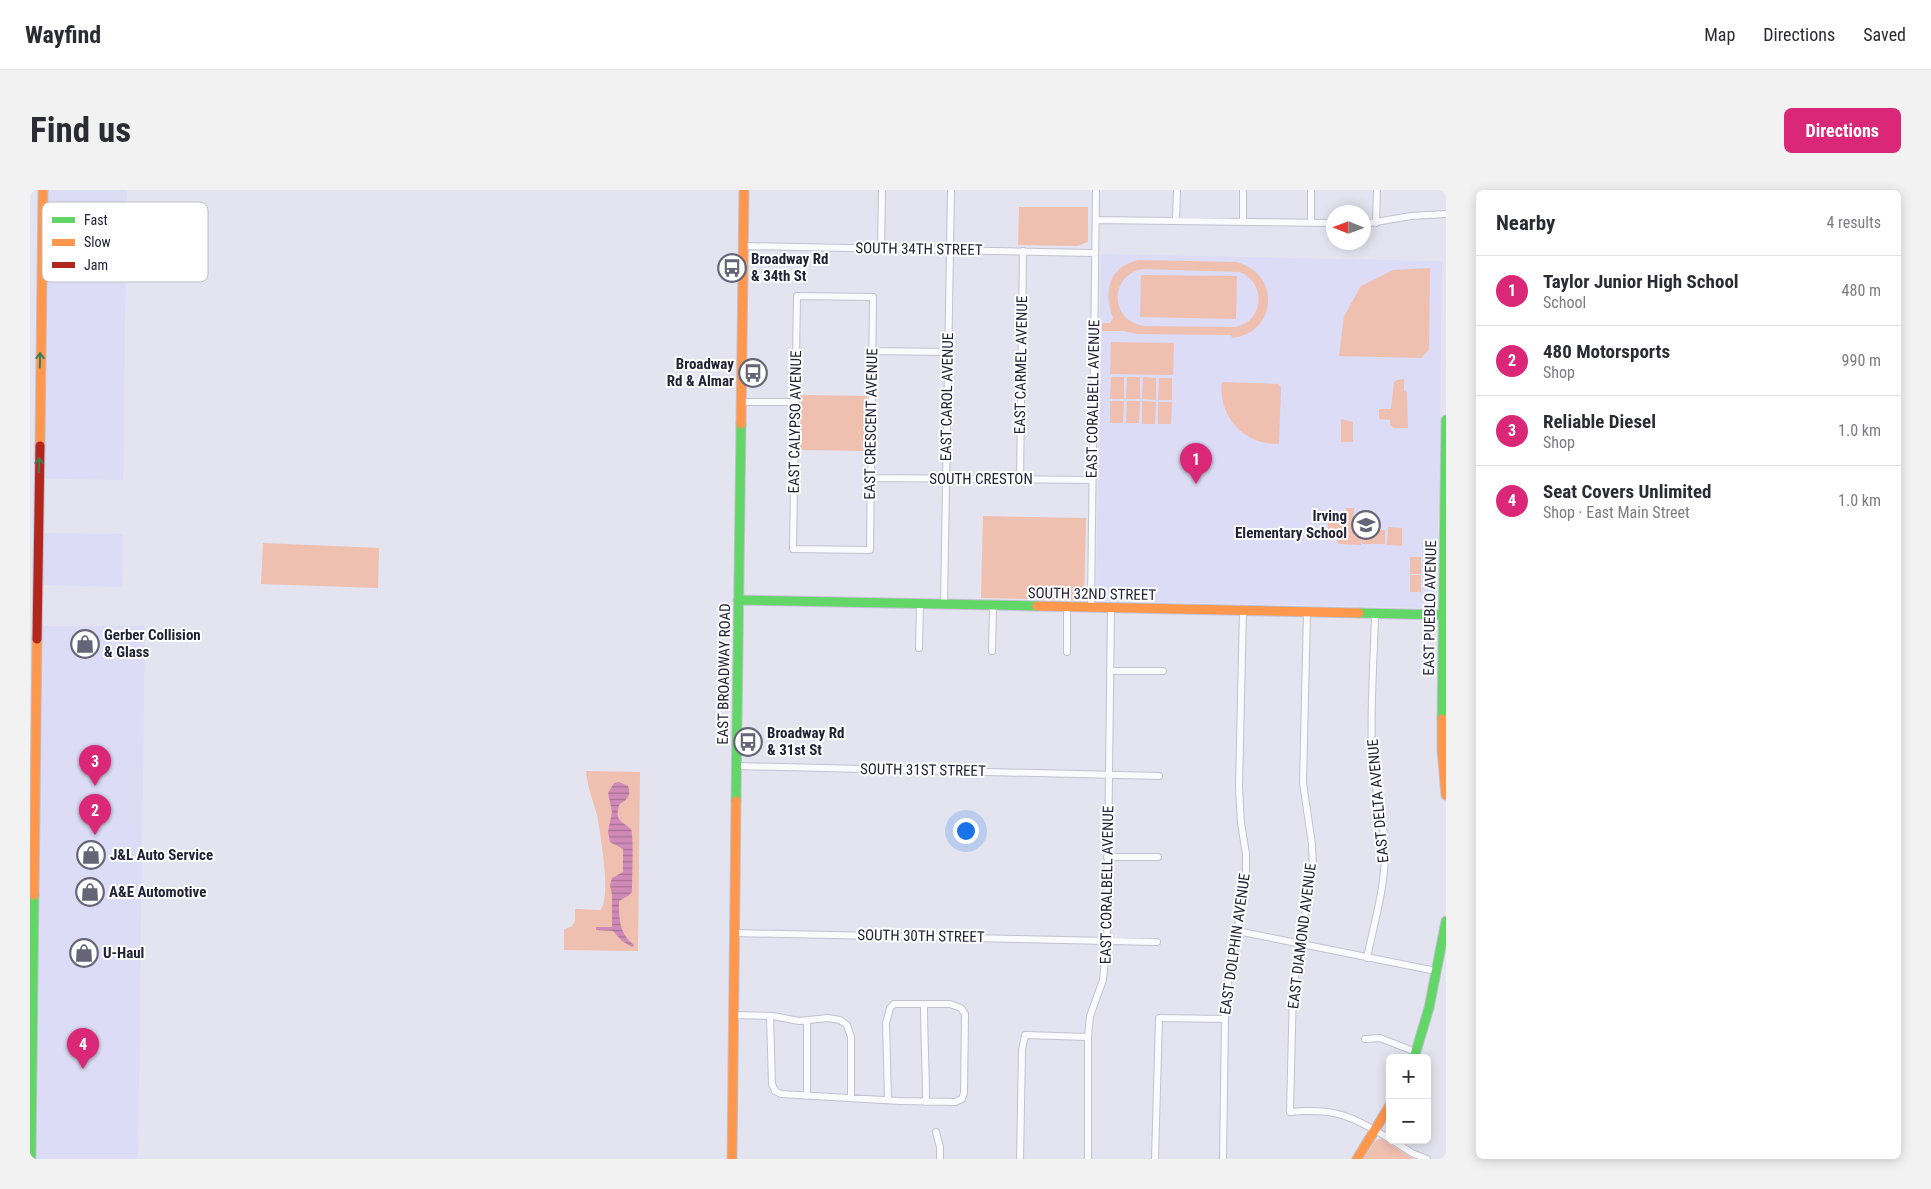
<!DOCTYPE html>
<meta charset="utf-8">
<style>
body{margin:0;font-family:"Roboto Condensed",sans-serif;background:#f2f2f3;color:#2b2b33}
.controls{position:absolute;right:15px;bottom:15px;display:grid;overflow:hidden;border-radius:8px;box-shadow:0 2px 12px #0003}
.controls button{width:45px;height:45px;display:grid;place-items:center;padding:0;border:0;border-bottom:1px solid #e1e1e2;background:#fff;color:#2b2b33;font:25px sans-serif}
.compass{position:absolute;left:1296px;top:15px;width:45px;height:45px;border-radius:50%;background:#fff;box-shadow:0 2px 12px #0003;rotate:271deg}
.you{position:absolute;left:935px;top:640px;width:18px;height:18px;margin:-12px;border:4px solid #fff;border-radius:50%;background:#1a73e8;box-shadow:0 0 0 8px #1a73e833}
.badge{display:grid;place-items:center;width:32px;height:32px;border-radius:50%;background:#db2777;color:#fff;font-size:16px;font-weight:700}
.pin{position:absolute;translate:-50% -41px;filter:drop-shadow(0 1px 2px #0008)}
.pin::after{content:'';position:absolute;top:26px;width:18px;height:15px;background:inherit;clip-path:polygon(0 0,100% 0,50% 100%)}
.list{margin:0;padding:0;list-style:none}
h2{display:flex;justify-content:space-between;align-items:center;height:65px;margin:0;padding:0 20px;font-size:21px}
h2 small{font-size:16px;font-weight:400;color:#7c7c81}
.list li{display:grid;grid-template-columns:32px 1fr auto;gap:15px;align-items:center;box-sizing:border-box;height:70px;padding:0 20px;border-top:1px solid #e1e1e2}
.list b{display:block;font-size:19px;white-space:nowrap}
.list p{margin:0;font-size:16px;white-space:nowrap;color:#7c7c81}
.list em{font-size:16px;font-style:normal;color:#7c7c81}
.map{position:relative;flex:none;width:1416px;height:969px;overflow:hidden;border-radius:8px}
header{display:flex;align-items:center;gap:30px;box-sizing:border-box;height:70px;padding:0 25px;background:#fff;border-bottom:1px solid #e1e1e2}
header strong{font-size:24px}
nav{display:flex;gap:28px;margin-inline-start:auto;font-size:18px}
.intro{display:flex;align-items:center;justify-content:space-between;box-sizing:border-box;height:120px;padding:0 30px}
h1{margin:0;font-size:35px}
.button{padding:12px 22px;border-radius:8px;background:#db2777;color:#fff;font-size:18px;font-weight:700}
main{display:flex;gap:30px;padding:0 30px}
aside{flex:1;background:#fff;border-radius:8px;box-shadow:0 2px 12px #0003}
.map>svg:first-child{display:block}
</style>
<header>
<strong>Wayfind</strong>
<nav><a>Map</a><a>Directions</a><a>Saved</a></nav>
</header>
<div class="intro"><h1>Find us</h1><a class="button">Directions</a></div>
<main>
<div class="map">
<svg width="1416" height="969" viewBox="0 0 1416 969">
<defs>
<pattern id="water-rules" width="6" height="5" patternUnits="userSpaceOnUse" patternTransform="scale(1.25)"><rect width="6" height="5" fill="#d08ab8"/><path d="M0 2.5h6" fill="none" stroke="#a87096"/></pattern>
</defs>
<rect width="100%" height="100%" fill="#e4e4f1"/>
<path fill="#dcdcf6" d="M 18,0 L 97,0 L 93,290 L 15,289 Z
M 1071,64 L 1412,71 L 1410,257 L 1407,412 L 1406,416 L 1401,418 L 1069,411 L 1066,406 Z
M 14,343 L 93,344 L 92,397 L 13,395 Z
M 13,436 L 115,436 L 108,969 L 5,969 Z"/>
<path fill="#efbfb0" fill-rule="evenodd" d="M 989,17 L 1058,17 L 1058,52 L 1048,56 L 988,55 Z
M 1108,70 L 1206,72 C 1251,83 1248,143 1202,148 L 1201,145 L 1107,144 L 1094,141 L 1072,141 L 1072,133 L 1080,133 L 1083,128 C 1074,103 1077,78 1108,70 ZM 1113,79 L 1210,82 C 1236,93 1235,130 1206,137 L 1114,136 C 1079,131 1079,85 1113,79 Z
M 1400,78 L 1399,160 L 1391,168 L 1309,166 L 1314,126 L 1331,96 L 1363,80 Z
M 1111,85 L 1207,86 L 1206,129 L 1110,127 Z
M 1081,152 L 1144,153 L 1143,185 L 1080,184 Z
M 1081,187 L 1094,187 L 1094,209 L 1080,209 Z
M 1097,187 L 1110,187 L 1110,209 L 1096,209 Z
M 1113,187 L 1126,188 L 1126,210 L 1112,209 Z
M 1129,188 L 1142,188 L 1142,210 L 1128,210 Z
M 1374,189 L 1374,201 L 1377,202 L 1378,238 L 1364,238 L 1360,235 L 1360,230 L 1349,229 L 1349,219 L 1361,219 L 1364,192 L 1367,190 Z
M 1192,192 L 1248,194 L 1251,198 L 1249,254 C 1214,255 1188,227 1192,192 Z
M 771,205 L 837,206 L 836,261 L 770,260 Z
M 1080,211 L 1094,211 L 1093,233 L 1080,233 Z
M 1097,211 L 1110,211 L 1109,233 L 1096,233 Z
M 1112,211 L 1126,212 L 1125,234 L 1112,234 Z
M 1128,212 L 1142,212 L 1141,234 L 1128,234 Z
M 1311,229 L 1323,232 L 1323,252 L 1311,252 Z
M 1316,318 L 1324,318 L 1323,335 L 1332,335 L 1331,355 L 1309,354 L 1307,352 L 1307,342 L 1298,342 L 1298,327 L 1315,327 Z
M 953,326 L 1056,328 L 1054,410 L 951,408 Z
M 1358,337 L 1372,338 L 1372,356 L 1357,355 Z
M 1332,340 L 1355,340 L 1355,354 L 1332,354 Z
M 233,353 L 349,358 L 348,398 L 231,394 Z
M 1380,367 L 1391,367 L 1391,384 L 1380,384 Z
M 1380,385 L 1391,385 L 1391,402 L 1380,402 Z
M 556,581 L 610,582 L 608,761 L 534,760 L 534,739 L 541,737 L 545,731 L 545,719 L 570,720 C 582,709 570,642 567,625 C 563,611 557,595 556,581 Z
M 1349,949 L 1352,949 L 1384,969 L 1334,969 L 1345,951 Z"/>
<path fill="url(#water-rules)" d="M 589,592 L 598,596 C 602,606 597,609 589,615 C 585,632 591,630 601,639 C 604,645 602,692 602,702 L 598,706 L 589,711 C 589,729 589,743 604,755 L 602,757 L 592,751 L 583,741 L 566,740 L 566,737 L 582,737 L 582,705 L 580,695 L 582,688 L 593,682 L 593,659 L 580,652 L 578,642 L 582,622 L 578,603 L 584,593 Z"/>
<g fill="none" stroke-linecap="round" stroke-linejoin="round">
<defs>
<path id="street" d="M 1066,30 L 1304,33
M 1146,31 L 1147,0
M 1213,32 L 1213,0
M 1281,32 L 1281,0
M 1346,33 L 1347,0
M 1334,34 L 1381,26 L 1416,24
M 714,56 L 1065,63
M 851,59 L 852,0
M 767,106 L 843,107 L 840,360 L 763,359 Z
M 842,161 L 918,162
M 711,212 L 765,212
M 841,288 L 1062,290
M 990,290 L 993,61
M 914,414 L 921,0
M 1037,417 L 1037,462
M 1061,417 L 1066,0
M 1277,422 L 1273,593 L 1282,654 L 1283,679 L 1263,798 L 1260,922 C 1306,918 1322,926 1360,949
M 889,458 L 890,414
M 962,461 L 963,416
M 1080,481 L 1133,481
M 706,576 L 1129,586
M 1077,667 L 1128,667
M 1207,741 L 1406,781
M 704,743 L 1127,752
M 1337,768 C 1344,733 1355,698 1355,662 C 1355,629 1343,597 1342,564 C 1340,518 1344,470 1345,423
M 894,814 C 894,847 896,879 896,912
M 703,825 L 743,826 L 769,831 L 798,828 L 810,830 L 817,835 L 821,847 L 821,907
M 740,826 L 742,894 L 745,901 L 751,904 L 870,911 L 925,912 L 932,909 L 934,903 L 935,824 L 931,818 L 920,814 L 864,814 L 860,818 L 856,833 L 858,910
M 1335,849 L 1350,848 L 1386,862
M 777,906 L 777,830
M 906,942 L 910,957 L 910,969
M 1362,950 L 1382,963 L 1397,969
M 990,969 L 992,860 L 995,845 L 1058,847
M 1058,969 L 1058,847 L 1060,826 L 1073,790 L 1077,750 L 1081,418
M 1125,969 L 1129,828 L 1195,829
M 1193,969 L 1195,829 L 1199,783 L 1216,693 L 1216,664 L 1211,633 L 1209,597 L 1213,420"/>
<path id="fast" d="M 708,410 L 1007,416
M 1329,423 L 1416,425
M 1412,529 L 1416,230
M 706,611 L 711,234
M 1384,868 L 1399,818 L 1416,731
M 1,969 L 4,705"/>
<path id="slow" d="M 711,234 L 714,0
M 10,256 L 13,0
M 1007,416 L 1329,423
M 1412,529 L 1412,560 L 1416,605
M 4,705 L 7,449
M 702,969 L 706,611
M 1327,969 L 1360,915"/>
<path id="jam" d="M 7,449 L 10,256"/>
</defs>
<use href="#street" stroke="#c1c1d1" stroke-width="8"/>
<use href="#fast" stroke="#c1c1d1" stroke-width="11"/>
<use href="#slow" stroke="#c1c1d1" stroke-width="11"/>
<use href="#jam" stroke="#c1c1d1" stroke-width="11"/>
<use href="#street" stroke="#fbfbfd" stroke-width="6"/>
<use href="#fast" stroke="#63d668" stroke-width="9"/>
<use href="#slow" stroke="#ff974d" stroke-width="9"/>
<use href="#jam" stroke="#b3261e" stroke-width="9"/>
</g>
<defs><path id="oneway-shaft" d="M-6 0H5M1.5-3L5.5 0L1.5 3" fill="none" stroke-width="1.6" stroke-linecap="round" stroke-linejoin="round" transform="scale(1.25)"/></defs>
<g stroke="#427c4f">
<use href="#oneway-shaft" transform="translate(10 170) rotate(-89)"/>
<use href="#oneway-shaft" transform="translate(9 275) rotate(-89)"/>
</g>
<defs>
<symbol id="bus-ring" viewBox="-11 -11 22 22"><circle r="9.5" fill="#fff" stroke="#666577" stroke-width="1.5"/><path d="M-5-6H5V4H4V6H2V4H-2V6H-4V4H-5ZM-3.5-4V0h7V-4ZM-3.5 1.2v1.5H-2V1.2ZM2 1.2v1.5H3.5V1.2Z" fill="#666577"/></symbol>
<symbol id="school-ring" viewBox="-11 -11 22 22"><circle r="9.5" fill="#fff" stroke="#666577" stroke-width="1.5"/><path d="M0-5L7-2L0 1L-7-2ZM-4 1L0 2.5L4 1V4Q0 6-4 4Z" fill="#666577"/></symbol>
<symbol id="shop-ring" viewBox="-11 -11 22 22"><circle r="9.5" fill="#fff" stroke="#666577" stroke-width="1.5"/><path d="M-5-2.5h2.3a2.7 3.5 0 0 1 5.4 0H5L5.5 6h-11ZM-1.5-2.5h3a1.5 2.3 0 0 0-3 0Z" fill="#666577"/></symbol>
</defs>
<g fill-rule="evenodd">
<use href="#bus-ring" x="686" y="62" width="32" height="32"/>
<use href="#bus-ring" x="707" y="167" width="32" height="32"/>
<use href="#school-ring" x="1320" y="319" width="32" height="32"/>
<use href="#shop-ring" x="39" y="438" width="32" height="32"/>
<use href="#bus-ring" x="702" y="536" width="32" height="32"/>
<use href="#shop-ring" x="45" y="649" width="32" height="32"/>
<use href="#shop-ring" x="44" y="686" width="32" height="32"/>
<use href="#shop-ring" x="38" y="747" width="32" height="32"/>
</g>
<g text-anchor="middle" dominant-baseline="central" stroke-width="4" stroke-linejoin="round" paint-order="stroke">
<g font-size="15" fill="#222136" stroke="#fff">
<text transform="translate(889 59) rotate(1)">SOUTH 34TH STREET</text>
<text transform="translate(991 175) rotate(-89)">EAST CARMEL AVENUE</text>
<text transform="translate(917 207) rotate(-89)">EAST CAROL AVENUE</text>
<text transform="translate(1063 209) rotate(-89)">EAST CORALBELL AVENUE</text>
<text transform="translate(765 232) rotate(-89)">EAST CALYPSO AVENUE</text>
<text transform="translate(841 234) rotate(-89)">EAST CRESCENT AVENUE</text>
<text x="951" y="289">SOUTH CRESTON</text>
<text transform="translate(1062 404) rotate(1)">SOUTH 32ND STREET</text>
<text transform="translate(1400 418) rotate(-89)">EAST PUEBLO AVENUE</text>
<text transform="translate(694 484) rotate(-89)">EAST BROADWAY ROAD</text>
<text transform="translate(893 580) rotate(1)">SOUTH 31ST STREET</text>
<text transform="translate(1348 611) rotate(-95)">EAST DELTA AVENUE</text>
<text transform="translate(1077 695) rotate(-89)">EAST CORALBELL AVENUE</text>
<text transform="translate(891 746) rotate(1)">SOUTH 30TH STREET</text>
<text transform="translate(1272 746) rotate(-83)">EAST DIAMOND AVENUE</text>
<text transform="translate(1205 754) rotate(-82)">EAST DOLPHIN AVENUE</text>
</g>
<g font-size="15" font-weight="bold" fill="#222136" stroke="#fff" text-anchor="start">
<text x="721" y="69">Broadway Rd<tspan x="721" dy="17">&amp; 34th St</tspan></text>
<text x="704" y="174" text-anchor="end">Broadway<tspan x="704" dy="17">Rd &amp; Almar</tspan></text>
<text x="1317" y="326" text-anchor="end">Irving<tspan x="1317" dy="17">Elementary School</tspan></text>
<text x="74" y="445">Gerber Collision<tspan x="74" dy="17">&amp; Glass</tspan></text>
<text x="737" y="543">Broadway Rd<tspan x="737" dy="17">&amp; 31st St</tspan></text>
<text x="80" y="665">J&amp;L Auto Service</text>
<text x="79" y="702">A&amp;E Automotive</text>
<text x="73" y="763">U-Haul</text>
</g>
</g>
<rect x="12" y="12" width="166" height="80" rx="8" fill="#fff" stroke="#bdbcc3" stroke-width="1"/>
<rect x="22" y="27" width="23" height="6" fill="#63d668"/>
<rect x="22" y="49" width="23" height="7" fill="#ff974d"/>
<rect x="22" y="72" width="23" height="6" fill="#b3261e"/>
<g font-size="14" fill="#222136">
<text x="54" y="35">Fast</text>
<text x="54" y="57">Slow</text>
<text x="54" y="80">Jam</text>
</g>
</svg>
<div class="controls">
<button>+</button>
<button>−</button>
</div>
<svg class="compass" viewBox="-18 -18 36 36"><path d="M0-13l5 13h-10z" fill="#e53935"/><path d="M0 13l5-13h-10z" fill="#7c7c81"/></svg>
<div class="you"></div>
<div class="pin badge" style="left:1166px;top:294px">1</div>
<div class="pin badge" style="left:65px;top:645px">2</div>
<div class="pin badge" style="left:65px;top:596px">3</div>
<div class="pin badge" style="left:53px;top:879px">4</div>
</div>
<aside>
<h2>Nearby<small>4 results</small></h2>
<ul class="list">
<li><span class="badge">1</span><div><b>Taylor Junior High School</b><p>School</p></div><em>480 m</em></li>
<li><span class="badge">2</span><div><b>480 Motorsports</b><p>Shop</p></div><em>990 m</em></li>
<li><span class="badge">3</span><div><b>Reliable Diesel</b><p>Shop</p></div><em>1.0 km</em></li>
<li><span class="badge">4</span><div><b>Seat Covers Unlimited</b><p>Shop · East Main Street</p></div><em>1.0 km</em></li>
</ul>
</aside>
</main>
